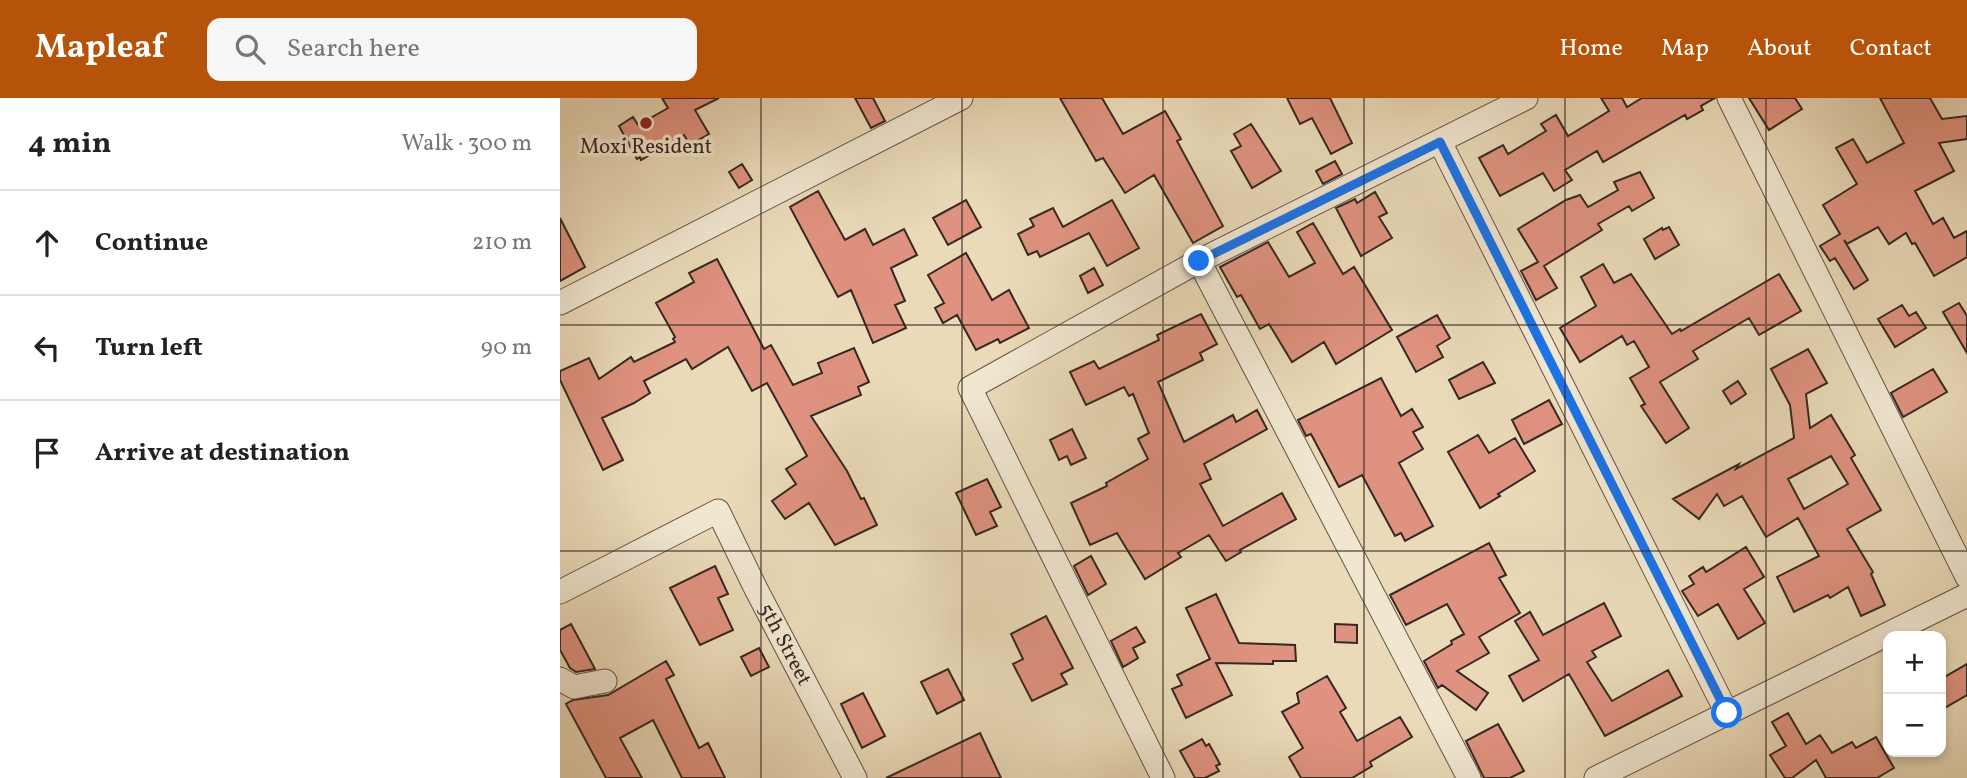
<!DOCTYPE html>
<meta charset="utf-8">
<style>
body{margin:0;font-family:Vollkorn,serif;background:#f6f6f6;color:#222}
.controls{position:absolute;right:21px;bottom:21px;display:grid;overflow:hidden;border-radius:14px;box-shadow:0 4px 10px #0003}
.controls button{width:63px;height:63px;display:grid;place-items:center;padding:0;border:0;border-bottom:2px solid #e0e0e0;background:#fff;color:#222;font:35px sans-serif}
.stop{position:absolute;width:21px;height:21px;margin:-16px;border:5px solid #1a73e8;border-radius:50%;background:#fff}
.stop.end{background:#1a73e8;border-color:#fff;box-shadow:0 2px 7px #0008}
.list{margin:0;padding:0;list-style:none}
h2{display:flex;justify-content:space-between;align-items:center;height:91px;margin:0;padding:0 28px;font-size:30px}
h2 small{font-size:23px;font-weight:400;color:#767676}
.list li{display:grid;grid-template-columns:46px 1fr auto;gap:21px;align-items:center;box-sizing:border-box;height:105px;padding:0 28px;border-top:2px solid #e0e0e0}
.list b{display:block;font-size:26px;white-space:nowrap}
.list em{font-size:23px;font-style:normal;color:#767676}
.icon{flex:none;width:38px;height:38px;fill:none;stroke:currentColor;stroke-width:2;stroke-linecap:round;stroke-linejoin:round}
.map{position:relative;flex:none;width:1407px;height:680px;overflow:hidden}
header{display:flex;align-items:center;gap:42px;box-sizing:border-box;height:98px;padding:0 35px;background:#b45309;color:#fff}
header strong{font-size:33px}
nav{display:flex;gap:38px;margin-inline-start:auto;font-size:24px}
.search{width:490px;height:63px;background:#f6f6f6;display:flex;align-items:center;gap:18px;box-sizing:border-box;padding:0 24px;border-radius:14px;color:#767676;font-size:26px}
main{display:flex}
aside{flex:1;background:#fff}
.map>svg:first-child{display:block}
</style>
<header>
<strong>Mapleaf</strong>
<div class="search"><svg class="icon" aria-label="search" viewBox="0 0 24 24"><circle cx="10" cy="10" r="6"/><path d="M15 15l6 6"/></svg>Search here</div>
<nav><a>Home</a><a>Map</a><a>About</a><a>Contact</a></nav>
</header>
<main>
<aside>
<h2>4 min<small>Walk · 300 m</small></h2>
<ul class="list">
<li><svg class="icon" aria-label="ahead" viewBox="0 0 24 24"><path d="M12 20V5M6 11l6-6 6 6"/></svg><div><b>Continue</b></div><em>210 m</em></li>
<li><svg class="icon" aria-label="left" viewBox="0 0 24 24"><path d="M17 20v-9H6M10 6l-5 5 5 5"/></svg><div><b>Turn left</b></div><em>90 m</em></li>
<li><svg class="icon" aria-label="arrive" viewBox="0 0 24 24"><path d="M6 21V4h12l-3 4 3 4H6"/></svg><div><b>Arrive at destination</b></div></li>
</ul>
</aside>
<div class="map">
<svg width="1407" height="680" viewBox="0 0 1407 680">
<rect width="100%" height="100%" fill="#eadab8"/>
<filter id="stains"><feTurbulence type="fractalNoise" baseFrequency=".00286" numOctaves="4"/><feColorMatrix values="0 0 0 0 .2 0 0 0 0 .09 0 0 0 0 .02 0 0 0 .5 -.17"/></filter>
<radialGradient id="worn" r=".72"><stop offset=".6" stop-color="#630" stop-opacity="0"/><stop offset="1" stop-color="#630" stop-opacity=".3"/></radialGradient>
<path fill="#df927f" stroke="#372823" stroke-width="2" fill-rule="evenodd" d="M 102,0 L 159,0 L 135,12 L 149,36 L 130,47 L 124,37 L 81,62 L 80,59 L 77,61 L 59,28 L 73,19 L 78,27 L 108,10 Z
M 295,0 L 313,0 L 325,23 L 311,30 Z
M 500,0 L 542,0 L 563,36 L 605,13 L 621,41 L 617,43 L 663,128 L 633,145 L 594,77 L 565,95 L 543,60 L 536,63 Z
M 727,0 L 770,0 L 792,45 L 771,56 L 752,20 L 740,26 Z
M 1041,0 L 1062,0 L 1067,9 L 1082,0 L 1155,0 L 1141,8 L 1143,12 L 1127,21 L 1125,17 L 1043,64 L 1037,53 L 1005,72 L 1012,82 L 994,93 L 983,75 L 940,98 L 919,60 L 943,47 L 948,56 L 986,33 L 981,26 L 996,17 L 1008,38 L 1049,13 Z
M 1189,0 L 1235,0 L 1242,11 L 1209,32 Z
M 1320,0 L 1370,0 L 1382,21 L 1407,18 L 1407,41 L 1379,45 L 1394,73 L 1355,93 L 1373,126 L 1383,120 L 1394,140 L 1407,133 L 1407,159 L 1374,178 L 1355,145 L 1352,146 L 1346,135 L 1329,146 L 1318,129 L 1287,146 L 1284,142 L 1308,182 L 1294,191 L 1275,160 L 1270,163 L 1260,148 L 1280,136 L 1263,107 L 1297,86 L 1276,50 L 1293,41 L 1307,65 L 1344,45 Z
M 691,26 L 721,73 L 692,90 L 671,53 L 681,48 L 674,36 Z
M 775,63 L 782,76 L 763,86 L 756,73 Z
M 182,66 L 192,82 L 179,90 L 169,74 Z
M 1080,74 L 1094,100 L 1072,113 L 1069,108 L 1038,126 L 1042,132 L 984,168 L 997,190 L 976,202 L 961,173 L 978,164 L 958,131 L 1006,102 L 1020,97 L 1028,109 L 1058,92 L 1054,84 Z
M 258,93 L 285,142 L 305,131 L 313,147 L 344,131 L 357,157 L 331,170 L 345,203 L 335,207 L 346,230 L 313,245 L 291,192 L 278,199 L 230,109 Z
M 815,94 L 827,115 L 819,119 L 832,140 L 801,158 L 776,110 L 795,101 L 797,105 Z
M 406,102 L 421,129 L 388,147 L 373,120 Z
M 552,102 L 579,150 L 547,168 L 529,135 L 480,159 L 477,153 L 468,157 L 458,136 L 474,128 L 470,121 L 493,110 L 503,129 Z
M 0,120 L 25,169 L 0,183 Z
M 753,125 L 783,176 L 794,169 L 832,232 L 776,266 L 764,244 L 732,264 L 709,226 L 700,231 L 681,197 L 677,199 L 660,169 L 708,144 L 729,179 L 755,165 L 737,134 Z
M 1109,129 L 1119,147 L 1095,161 L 1084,141 L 1102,130 L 1103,132 Z
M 406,155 L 432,202 L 449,192 L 469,230 L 440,245 L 438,241 L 416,252 L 397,217 L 383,225 L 375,210 L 384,205 L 368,177 Z
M 157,161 L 204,251 L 211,247 L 233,287 L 262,275 L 258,265 L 294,250 L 309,284 L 298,289 L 301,297 L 251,318 L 287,373 L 301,401 L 304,400 L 317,427 L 275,447 L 249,405 L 225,421 L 212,403 L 236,386 L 226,371 L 247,358 L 246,356 L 207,285 L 192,293 L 168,249 L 132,271 L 126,261 L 84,283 L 90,295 L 74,305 L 42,320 L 63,362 L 43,372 L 0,282 L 0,273 L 29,260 L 39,281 L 71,259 L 74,264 L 115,244 L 113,241 L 115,239 L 96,205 L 134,184 L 129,175 Z
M 1043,166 L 1054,185 L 1071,176 L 1112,236 L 1120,231 L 1121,233 L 1219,176 L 1241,213 L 1199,237 L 1189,220 L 1133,253 L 1138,261 L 1100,284 L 1129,330 L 1106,345 L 1081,308 L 1085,306 L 1070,280 L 1089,269 L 1074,243 L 1067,247 L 1062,238 L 1020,264 L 1000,230 L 1036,208 L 1021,179 Z
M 534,170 L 543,187 L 528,195 L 520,178 Z
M 1399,205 L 1407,218 L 1407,255 L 1383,214 Z
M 1342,207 L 1349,218 L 1356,214 L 1366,230 L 1335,249 L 1318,221 Z
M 641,216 L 657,246 L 640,255 L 643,262 L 598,284 L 624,344 L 673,317 L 676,324 L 697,312 L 707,331 L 644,366 L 651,381 L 640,386 L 663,428 L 722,395 L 736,421 L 680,452 L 681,454 L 666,463 L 649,437 L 618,455 L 621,459 L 585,481 L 557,435 L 530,447 L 511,405 L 547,388 L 546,385 L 588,361 L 578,341 L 589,335 L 573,296 L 569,298 L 564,289 L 526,307 L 510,274 L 534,263 L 539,271 L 599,242 L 597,237 Z
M 877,217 L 890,240 L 877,248 L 883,259 L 856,274 L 837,239 Z
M 1248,251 L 1267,285 L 1246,296 L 1250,330 L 1271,317 L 1295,357 L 1291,360 L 1321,412 L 1287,431 L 1313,474 L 1311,476 L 1325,507 L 1301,518 L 1288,489 L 1270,500 L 1268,497 L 1234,514 L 1217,479 L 1259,458 L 1238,420 L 1206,439 L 1182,398 L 1164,408 L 1157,396 L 1139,421 L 1113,401 L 1179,366 L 1176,371 L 1234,340 L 1230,307 L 1211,271 ZM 1271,358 L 1288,386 L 1244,411 L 1228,381 Z
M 923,264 L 935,285 L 899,301 L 889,282 Z
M 1373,271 L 1387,294 L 1343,319 L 1331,295 Z
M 821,280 L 841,318 L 852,311 L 863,329 L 853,334 L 863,351 L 839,365 L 873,428 L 845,443 L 841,435 L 835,438 L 802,377 L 779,389 L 751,336 L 746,338 L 738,322 Z
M 1178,283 L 1186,296 L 1171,306 L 1163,293 Z
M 989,302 L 1002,326 L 964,346 L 952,322 Z
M 512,331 L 526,360 L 511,367 L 507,358 L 499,362 L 490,342 Z
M 918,337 L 929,355 L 955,340 L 975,373 L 938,396 L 940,398 L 920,410 L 888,354 Z
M 427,381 L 441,409 L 430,414 L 437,428 L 416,437 L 396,395 Z
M 929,445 L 946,477 L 939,480 L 960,515 L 919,539 L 929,555 L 897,573 L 928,595 L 916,612 L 882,587 L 878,590 L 864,563 L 892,546 L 891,543 L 904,536 L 887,506 L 846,527 L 830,497 Z
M 1186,449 L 1204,479 L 1184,491 L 1205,525 L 1178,541 L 1158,506 L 1138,518 L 1122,493 L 1134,486 L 1129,478 L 1143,469 L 1146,474 Z
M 531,458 L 546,486 L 528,497 L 514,468 Z
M 155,468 L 168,496 L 158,500 L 173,532 L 140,547 L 110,490 Z
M 656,496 L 679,545 L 735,547 L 736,563 L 713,563 L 713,566 L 656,565 L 672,597 L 626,620 L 612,591 L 622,587 L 617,577 L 650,561 L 626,510 Z
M 1044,505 L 1061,538 L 1032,553 L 1036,559 L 1027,564 L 1052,603 L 1108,572 L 1122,598 L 1045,638 L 1009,576 L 963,603 L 949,578 L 979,562 L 955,523 L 970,514 L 983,537 Z
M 486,518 L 513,570 L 501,576 L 507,586 L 472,603 L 453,566 L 463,561 L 451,536 Z
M 11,526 L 35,571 L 16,574 L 10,570 L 0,552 L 0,532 Z
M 775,526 L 797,527 L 797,545 L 775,544 Z
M 576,529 L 585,544 L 573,550 L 578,560 L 563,569 L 551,543 Z
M 199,550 L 209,569 L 191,578 L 181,559 Z
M 106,563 L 114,577 L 106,581 L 139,650 L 148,645 L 165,680 L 122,680 L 93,622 L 60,640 L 82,680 L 46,680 L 6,606 L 13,602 L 48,597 Z
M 1407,566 L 1407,597 L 1381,612 L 1381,581 Z
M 388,571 L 404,602 L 377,616 L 361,584 Z
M 767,578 L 786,610 L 780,614 L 797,643 L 840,619 L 852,639 L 810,664 L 812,668 L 792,680 L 741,680 L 729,659 L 743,650 L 722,614 L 739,605 L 737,595 Z
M 303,595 L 325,638 L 302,650 L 281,606 Z
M 1228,615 L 1246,646 L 1260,637 L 1272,655 L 1292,644 L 1296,650 L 1316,639 L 1334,670 L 1317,680 L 1266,680 L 1256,662 L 1232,680 L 1225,680 L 1210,657 L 1226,648 L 1212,624 Z
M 938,626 L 964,673 L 950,680 L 924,680 L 906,643 Z
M 420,635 L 441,680 L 326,680 Z
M 642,641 L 646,648 L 649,646 L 660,666 L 656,668 L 659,673 L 645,680 L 635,680 L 620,653 Z"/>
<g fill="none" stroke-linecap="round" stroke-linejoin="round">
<defs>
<g id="minor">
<path d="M 1169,0 L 1407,479"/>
<path d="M 880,44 L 1167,615"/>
<path d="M 639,163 L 909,680"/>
<path d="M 0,205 L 401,0"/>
<path id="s1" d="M 0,494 L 158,413 L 196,491 L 295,680"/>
<path d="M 0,581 L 14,589 L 45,583"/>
<path d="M 603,680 L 410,290 L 639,163 L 966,0"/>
<path d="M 1036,680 L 1407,497"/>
</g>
</defs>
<use href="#minor" stroke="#645448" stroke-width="25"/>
<use href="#minor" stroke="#f1e7d1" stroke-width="23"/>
</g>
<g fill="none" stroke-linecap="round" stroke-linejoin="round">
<path stroke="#1a73e8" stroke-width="9" d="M 639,163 L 880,44 L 1167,615"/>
</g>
<path fill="none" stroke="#372823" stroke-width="2" stroke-opacity="0.55" d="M 201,0 L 201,680M 402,0 L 402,680M 603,0 L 603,680M 804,0 L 804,680M 1005,0 L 1005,680M 1206,0 L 1206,680M 0,227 L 1407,227M 0,453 L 1407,453"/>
<circle fill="#8f2418" stroke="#f1e7d1" stroke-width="2.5" cx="86" cy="25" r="7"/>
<g text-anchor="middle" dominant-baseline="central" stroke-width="7" stroke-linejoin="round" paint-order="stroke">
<g font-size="21" fill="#372823" stroke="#f1e7d1">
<text x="86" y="49">Moxi Resident</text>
</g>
<g font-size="21" fill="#372823" stroke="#f1e7d1">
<text stroke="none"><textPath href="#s1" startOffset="327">5th Street</textPath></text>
</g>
</g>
<rect width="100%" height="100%" filter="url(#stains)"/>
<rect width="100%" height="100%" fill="url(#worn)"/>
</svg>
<div class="controls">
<button>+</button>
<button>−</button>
</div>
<div class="stop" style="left:1167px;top:615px"></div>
<div class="stop end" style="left:639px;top:163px"></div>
</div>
</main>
